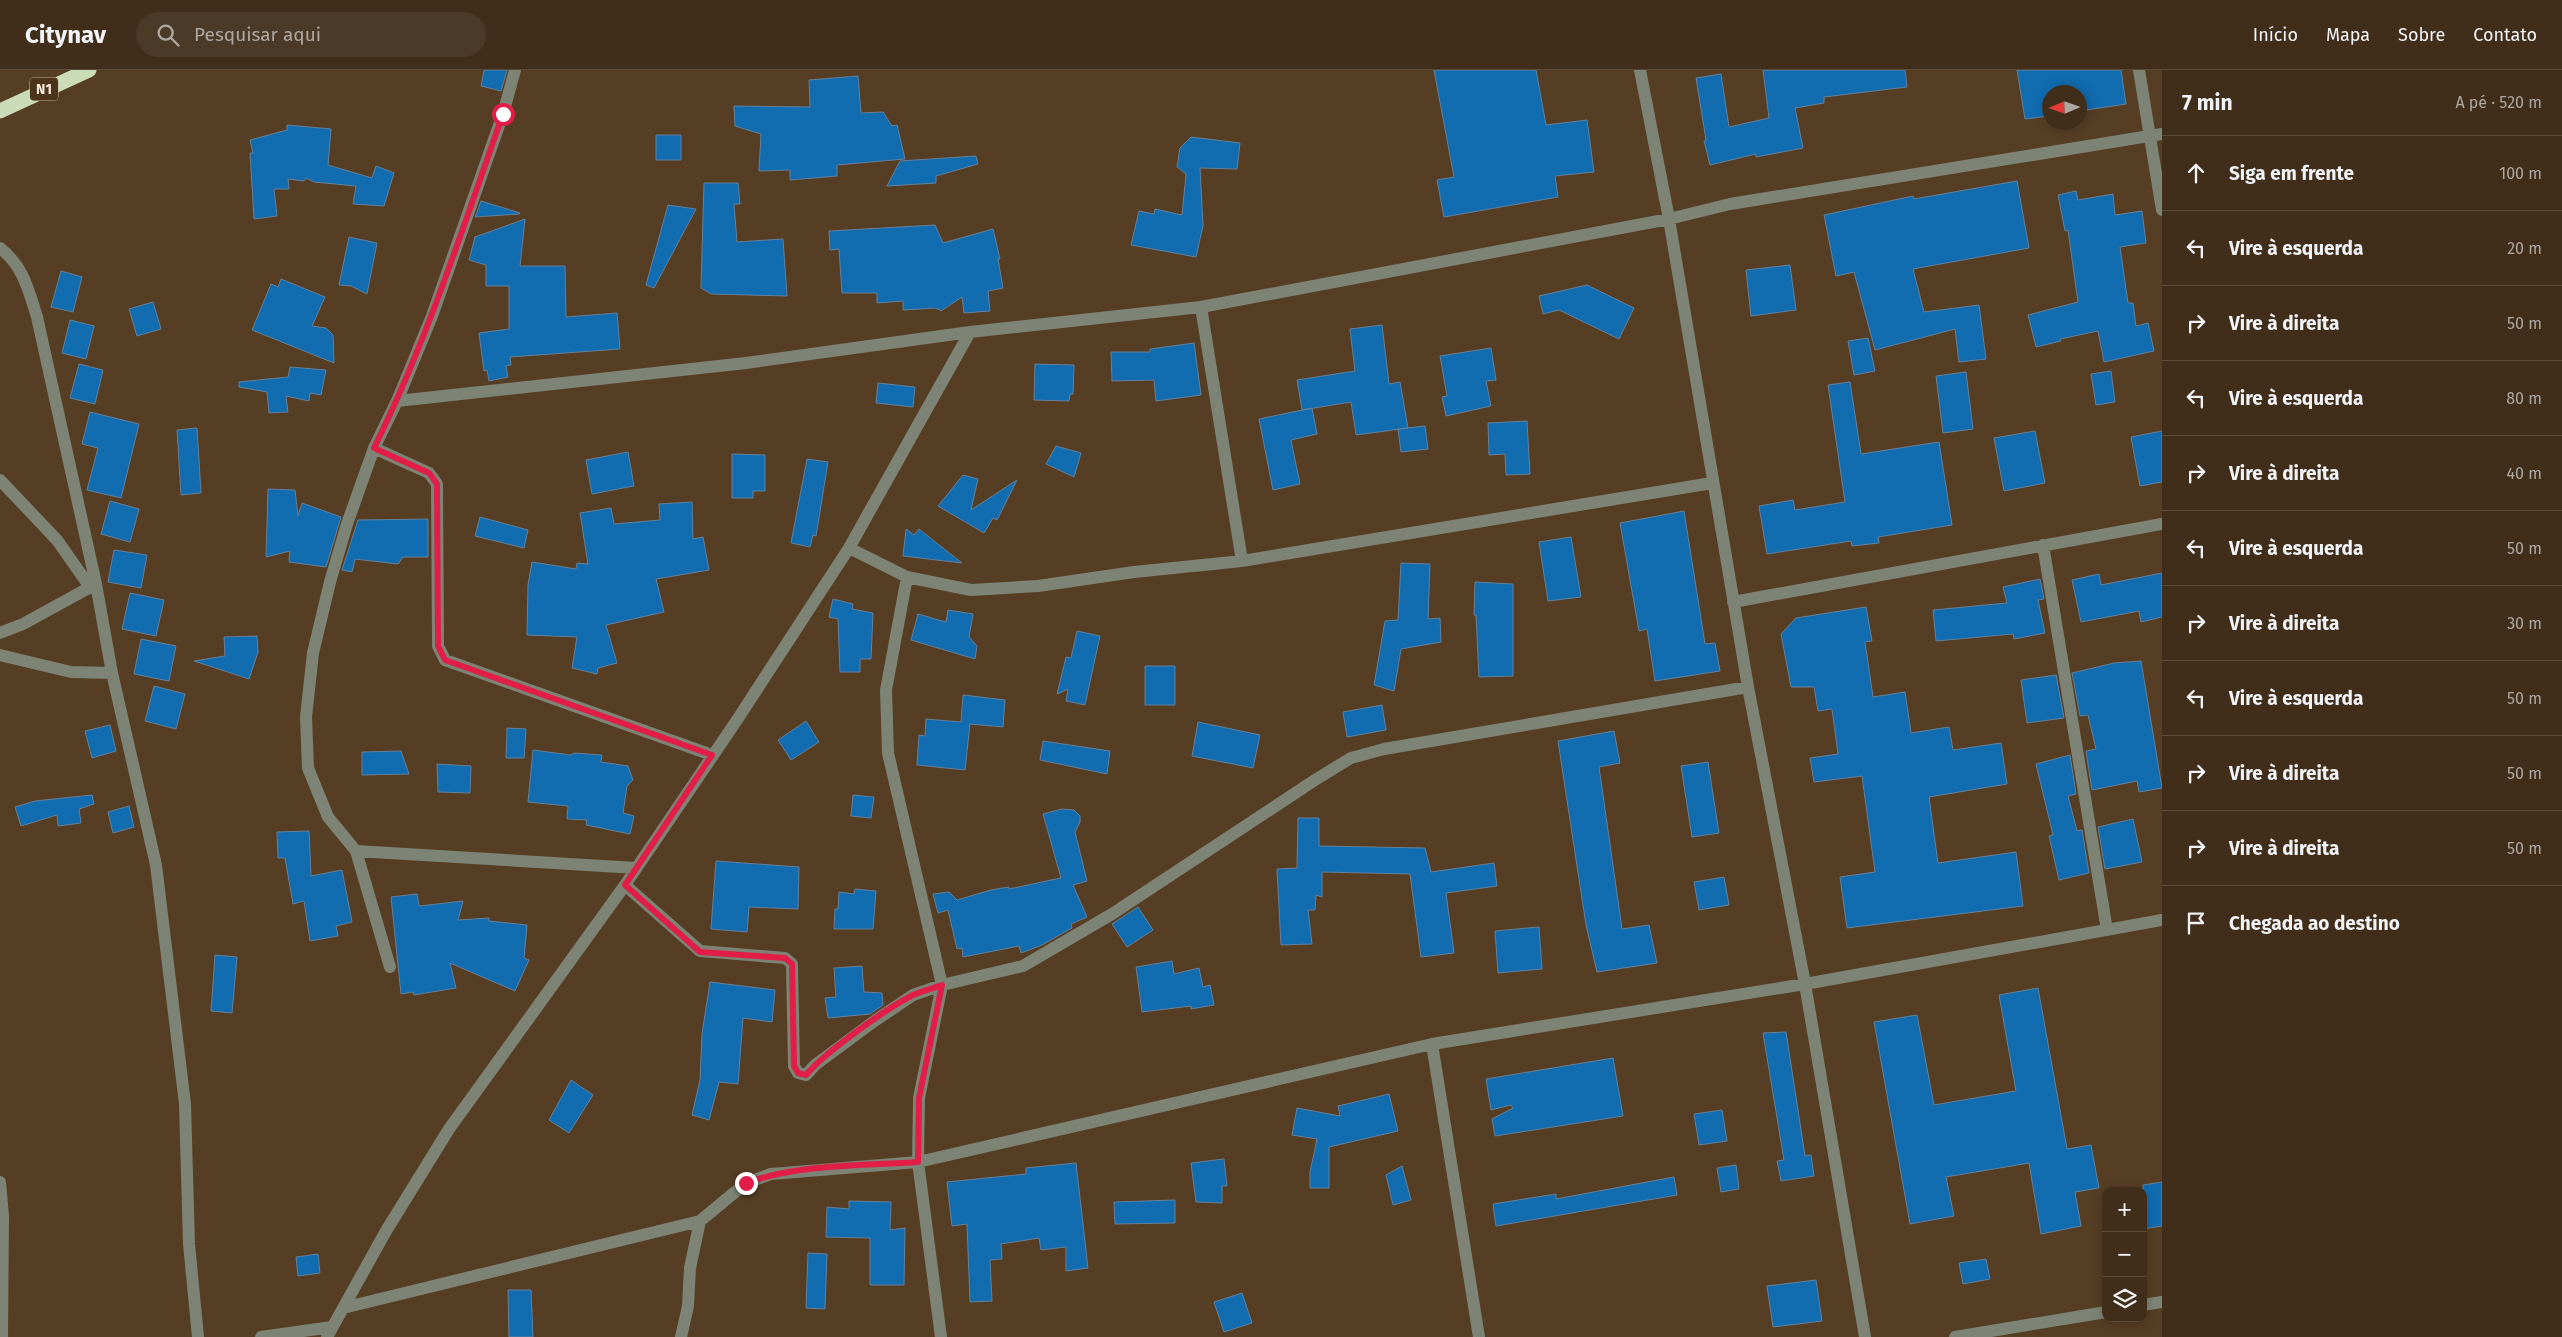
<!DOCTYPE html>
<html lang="pt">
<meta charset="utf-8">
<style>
body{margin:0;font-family:"Fira Sans",sans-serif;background:#4b3a28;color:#f1f3f6}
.controls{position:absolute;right:15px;bottom:15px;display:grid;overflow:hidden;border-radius:10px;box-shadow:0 2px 12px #0003}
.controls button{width:45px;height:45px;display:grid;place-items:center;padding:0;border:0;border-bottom:1px solid #594a3a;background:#402e1b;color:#f1f3f6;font:25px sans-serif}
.compass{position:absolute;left:2042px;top:15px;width:45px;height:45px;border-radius:50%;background:#402e1b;box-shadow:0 2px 12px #0003;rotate:268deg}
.stop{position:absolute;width:15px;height:15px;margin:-11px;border:4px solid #e11d48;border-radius:50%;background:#fff}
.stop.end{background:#e11d48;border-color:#fff;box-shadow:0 1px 5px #0008}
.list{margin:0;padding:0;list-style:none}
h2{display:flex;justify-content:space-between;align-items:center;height:65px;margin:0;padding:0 20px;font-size:21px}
h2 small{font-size:16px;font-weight:400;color:#aea8a3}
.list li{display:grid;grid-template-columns:32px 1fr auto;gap:15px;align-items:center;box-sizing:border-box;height:75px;padding:0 20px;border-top:1px solid #594a3a}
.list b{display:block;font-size:19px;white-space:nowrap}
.list em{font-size:16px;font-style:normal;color:#aea8a3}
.icon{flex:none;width:28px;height:28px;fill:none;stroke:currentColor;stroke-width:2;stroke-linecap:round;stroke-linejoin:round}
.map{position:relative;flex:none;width:2162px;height:1267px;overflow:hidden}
header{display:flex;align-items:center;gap:30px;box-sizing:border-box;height:70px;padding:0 25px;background:#402e1b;border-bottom:1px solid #594a3a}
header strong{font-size:24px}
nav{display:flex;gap:28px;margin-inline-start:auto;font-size:18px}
.search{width:350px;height:45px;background:#4b3a28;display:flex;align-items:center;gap:12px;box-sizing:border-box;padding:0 18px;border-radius:28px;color:#aea8a3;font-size:19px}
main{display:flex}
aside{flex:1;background:#402e1b}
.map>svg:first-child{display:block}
</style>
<header>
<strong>Citynav</strong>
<div class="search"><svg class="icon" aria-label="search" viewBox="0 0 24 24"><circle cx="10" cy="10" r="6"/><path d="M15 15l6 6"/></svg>Pesquisar aqui</div>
<nav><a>Início</a><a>Mapa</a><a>Sobre</a><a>Contato</a></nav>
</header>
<main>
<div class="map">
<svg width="2162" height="1267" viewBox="0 0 2162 1267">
<rect width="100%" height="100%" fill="#563e24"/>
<path fill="#116cb0" stroke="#65819c" d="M 484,0 L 507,0 L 501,21 L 481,16 Z
M 1434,0 L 1536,0 L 1546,55 L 1587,50 L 1594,102 L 1555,106 L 1558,127 L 1444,147 L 1437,110 L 1454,107 Z
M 1763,0 L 1905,0 L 1907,17 L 1824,27 L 1824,33 L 1795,38 L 1803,78 L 1756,87 L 1756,84 L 1710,95 L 1704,71 L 1706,70 L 1696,8 L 1721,4 L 1729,57 L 1769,48 Z
M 2017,0 L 2121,0 L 2126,34 L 2080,41 L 2080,22 L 2050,22 L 2050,46 L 2025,49 Z
M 858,6 L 861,43 L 883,42 L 892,56 L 897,55 L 905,89 L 837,95 L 837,106 L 790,110 L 790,100 L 759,101 L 761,64 L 735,56 L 734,36 L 810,37 L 809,10 Z
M 287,55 L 331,59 L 328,95 L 372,108 L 376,96 L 394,103 L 384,136 L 353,134 L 356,116 L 314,112 L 306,108 L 304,111 L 288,109 L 289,119 L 274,119 L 277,146 L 254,149 L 250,83 L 253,83 L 250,70 L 287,60 Z
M 656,65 L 681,65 L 681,90 L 656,90 Z
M 1191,67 L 1240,73 L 1237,99 L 1200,98 L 1203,156 L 1196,187 L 1131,175 L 1139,141 L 1154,144 L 1155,139 L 1182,145 L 1186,104 L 1177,97 L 1180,78 Z
M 976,86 L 978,94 L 936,106 L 936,113 L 887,116 L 900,91 Z
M 2017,111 L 2029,178 L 1913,199 L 1924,242 L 1979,235 L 1986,289 L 1959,292 L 1955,259 L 1875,280 L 1854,202 L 1836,206 L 1824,145 L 1913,126 L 1914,129 Z
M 704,113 L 738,113 L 740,134 L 734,134 L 737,172 L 783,169 L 787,226 L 711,224 L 701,218 Z
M 2076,121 L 2078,130 L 2113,124 L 2115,145 L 2142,141 L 2146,173 L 2120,177 L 2128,233 L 2133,233 L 2136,256 L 2148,253 L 2154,281 L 2104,292 L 2098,261 L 2060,269 L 2061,271 L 2036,277 L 2028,245 L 2078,232 L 2068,160 L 2065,161 L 2058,125 Z
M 481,131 L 520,143 L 519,144 L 475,147 Z
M 668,135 L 696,139 L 654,218 L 646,215 Z
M 525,149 L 520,196 L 565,196 L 566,247 L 617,243 L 620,279 L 510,287 L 511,295 L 506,296 L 508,307 L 489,311 L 487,300 L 484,301 L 479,263 L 509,259 L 509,216 L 486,216 L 486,195 L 469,190 L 475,167 Z
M 935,155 L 943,173 L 993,159 L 1000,189 L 998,189 L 1003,218 L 988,221 L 990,241 L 964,243 L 962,227 L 941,241 L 936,238 L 903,240 L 903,231 L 877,233 L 877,223 L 842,223 L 839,179 L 830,180 L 829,161 Z
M 349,167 L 377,173 L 367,224 L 351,216 L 339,215 Z
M 1790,195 L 1796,240 L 1751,246 L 1746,200 Z
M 61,201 L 82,207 L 73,242 L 51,237 Z
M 281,209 L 325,227 L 312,256 L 326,258 L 333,265 L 334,293 L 252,260 L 271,214 L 278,217 Z
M 1587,215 L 1634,238 L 1619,269 L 1559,240 L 1543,244 L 1539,226 Z
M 153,232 L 161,259 L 137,266 L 129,239 Z
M 70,250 L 94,256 L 86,289 L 62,283 Z
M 1382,255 L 1389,314 L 1400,312 L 1408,358 L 1356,365 L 1351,332 L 1302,340 L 1297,310 L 1355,301 L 1350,259 Z
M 1868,268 L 1875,301 L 1854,305 L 1848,271 Z
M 1194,273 L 1201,325 L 1156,331 L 1154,310 L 1112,311 L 1111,282 L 1150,282 L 1150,279 Z
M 1491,278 L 1496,310 L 1486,311 L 1491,336 L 1446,346 L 1442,327 L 1447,326 L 1440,286 Z
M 79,294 L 103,300 L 95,334 L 70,328 Z
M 1035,294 L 1074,295 L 1073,324 L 1070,324 L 1069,331 L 1034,330 Z
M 290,297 L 326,300 L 321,325 L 310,323 L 309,331 L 286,326 L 288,342 L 269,343 L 267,322 L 239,317 L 239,312 L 288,307 Z
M 2111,301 L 2115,332 L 2096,335 L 2091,304 Z
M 1966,302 L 1973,359 L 1943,363 L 1936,306 Z
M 1850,312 L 1861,384 L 1939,372 L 1952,455 L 1878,467 L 1879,473 L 1852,476 L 1851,471 L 1767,484 L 1759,436 L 1793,430 L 1795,440 L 1845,432 L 1828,315 Z
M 878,313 L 915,317 L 913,337 L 876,333 Z
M 1312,338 L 1317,364 L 1291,370 L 1300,414 L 1273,420 L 1259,349 Z
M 90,342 L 139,354 L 121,428 L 87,420 L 98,378 L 82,374 Z
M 1527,351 L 1530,404 L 1506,405 L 1505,384 L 1489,385 L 1488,353 Z
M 1425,356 L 1428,379 L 1401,382 L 1398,359 Z
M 197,358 L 201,423 L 181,425 L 177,360 Z
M 2035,361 L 2045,413 L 2004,421 L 1994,368 Z
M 2162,361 L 2162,412 L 2140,416 L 2131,367 Z
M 1056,376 L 1081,383 L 1074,407 L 1046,394 Z
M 628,382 L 634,416 L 592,424 L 586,390 Z
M 732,384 L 765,385 L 765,421 L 753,421 L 753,428 L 732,428 Z
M 807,389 L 828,392 L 816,466 L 813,465 L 810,477 L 791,473 Z
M 963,405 L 978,409 L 971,440 L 1017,410 L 997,450 L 993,448 L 984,463 L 938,436 Z
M 268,419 L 295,420 L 298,446 L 302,433 L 341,447 L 326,497 L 289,492 L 290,481 L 266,487 Z
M 110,431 L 139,439 L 130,472 L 101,464 Z
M 692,432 L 693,469 L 703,467 L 709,500 L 656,509 L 664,542 L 606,555 L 617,593 L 598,598 L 597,604 L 572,598 L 577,567 L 527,565 L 528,515 L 532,492 L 576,499 L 577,493 L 588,494 L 580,443 L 611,438 L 614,454 L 660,450 L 659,434 Z
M 1684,441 L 1705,574 L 1715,573 L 1720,601 L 1655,611 L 1647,559 L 1639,561 L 1620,453 Z
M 480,447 L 528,460 L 524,478 L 475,466 Z
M 428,449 L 428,487 L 403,487 L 398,494 L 355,489 L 352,502 L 342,500 L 358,450 Z
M 906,459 L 914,465 L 919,459 L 962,493 L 903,486 Z
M 1571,467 L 1581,527 L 1548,531 L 1539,472 Z
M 114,480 L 147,485 L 141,518 L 108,512 Z
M 1401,493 L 1430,494 L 1428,549 L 1440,548 L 1441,572 L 1401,579 L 1394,621 L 1374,615 L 1385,551 L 1398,550 Z
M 2162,503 L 2162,547 L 2141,552 L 2139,541 L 2081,552 L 2072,510 L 2099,504 L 2101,515 Z
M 2040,509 L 2044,529 L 2038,530 L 2045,563 L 2014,569 L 2013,564 L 1936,571 L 1933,540 L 2007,533 L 2003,517 Z
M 1475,512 L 1513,514 L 1513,606 L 1479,607 L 1476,545 L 1474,545 Z
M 130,523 L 164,530 L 156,566 L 122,559 Z
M 833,529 L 853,534 L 852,539 L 873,543 L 871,589 L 860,589 L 860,602 L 840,602 L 838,549 L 829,547 Z
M 1866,537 L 1872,571 L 1865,572 L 1873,627 L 1905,622 L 1911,663 L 1949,657 L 1953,680 L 2001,673 L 2007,714 L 1929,727 L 1938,793 L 2016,782 L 2023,836 L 1847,858 L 1840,807 L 1875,802 L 1862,706 L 1814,712 L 1810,688 L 1838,684 L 1832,639 L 1818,641 L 1814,617 L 1791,617 L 1781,564 L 1796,548 Z
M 948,540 L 973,544 L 969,567 L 977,576 L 975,589 L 911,570 L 918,544 L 946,552 Z
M 1077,561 L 1100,566 L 1085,635 L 1066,631 L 1068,619 L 1057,624 L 1066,587 L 1071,588 Z
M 257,566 L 258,582 L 249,609 L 194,591 L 225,586 L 224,567 Z
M 141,569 L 176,576 L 169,611 L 134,604 Z
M 2141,591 L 2162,718 L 2139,722 L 2137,711 L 2092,720 L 2086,681 L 2096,679 L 2088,645 L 2080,646 L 2072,603 L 2114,593 Z
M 1145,596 L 1175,596 L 1175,635 L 1145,635 Z
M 2056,605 L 2064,648 L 2027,653 L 2021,610 Z
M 154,616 L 185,624 L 176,659 L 145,651 Z
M 963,625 L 1005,630 L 1003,657 L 970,654 L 965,700 L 917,695 L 919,665 L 925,666 L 926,649 L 961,652 Z
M 1382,635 L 1386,660 L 1347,667 L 1343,642 Z
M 806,651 L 819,672 L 791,690 L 778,670 Z
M 1198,652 L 1260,665 L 1253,698 L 1192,686 Z
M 110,655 L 116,681 L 92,688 L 85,661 Z
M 507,658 L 526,659 L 524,688 L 506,688 Z
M 1614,661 L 1620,693 L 1599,697 L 1622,859 L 1649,855 L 1657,893 L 1597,902 L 1586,855 L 1558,671 Z
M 1043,671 L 1110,681 L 1107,704 L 1040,690 Z
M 533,680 L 571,685 L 574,683 L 602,685 L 601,692 L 628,696 L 633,710 L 627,716 L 623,743 L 634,746 L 630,764 L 586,755 L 587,750 L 567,749 L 568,736 L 528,732 Z
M 401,681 L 409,704 L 362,705 L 362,682 Z
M 2070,685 L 2076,724 L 2068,726 L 2077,761 L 2082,760 L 2089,803 L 2059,810 L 2049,766 L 2053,765 L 2036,694 Z
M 1708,692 L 1719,763 L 1692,767 L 1681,696 Z
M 437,694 L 471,696 L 470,723 L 438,722 Z
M 92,725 L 94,734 L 79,739 L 81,753 L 58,756 L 57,745 L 21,756 L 15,737 L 35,731 Z
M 853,725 L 874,727 L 871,748 L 851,746 Z
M 129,736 L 134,757 L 113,763 L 108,742 Z
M 1062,739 L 1074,740 L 1080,746 L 1080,752 L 1075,762 L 1087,811 L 1073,815 L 1087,847 L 1071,854 L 1072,858 L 1042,875 L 1021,883 L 1019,876 L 963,887 L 962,878 L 957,879 L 948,840 L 938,843 L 933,824 L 949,822 L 957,830 L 991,820 L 1009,817 L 1009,819 L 1061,808 L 1043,744 Z
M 1298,748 L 1319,748 L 1319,776 L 1425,778 L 1431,802 L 1494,793 L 1497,816 L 1446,823 L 1454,883 L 1421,887 L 1410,804 L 1322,802 L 1322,827 L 1316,825 L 1315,840 L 1308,840 L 1312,874 L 1281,875 L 1277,799 L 1297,798 Z
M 2133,749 L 2142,792 L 2105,799 L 2098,757 Z
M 309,761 L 311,806 L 342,800 L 352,852 L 336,856 L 338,866 L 310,871 L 304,831 L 293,834 L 285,788 L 278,788 L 277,762 Z
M 716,791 L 799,797 L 798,839 L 749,837 L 747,862 L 711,859 Z
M 1724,807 L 1729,835 L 1699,840 L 1694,812 Z
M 855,819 L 876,821 L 873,859 L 834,859 L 835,839 L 838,839 L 839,822 L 854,824 Z
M 417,824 L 419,836 L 463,831 L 458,850 L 489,848 L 489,851 L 527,855 L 524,888 L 529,890 L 515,921 L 450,893 L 456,918 L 414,925 L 413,922 L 401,924 L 391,827 Z
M 1138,837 L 1153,860 L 1127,877 L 1112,854 Z
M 1539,857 L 1542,899 L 1498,903 L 1495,861 Z
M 215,885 L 237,887 L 232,943 L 211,941 Z
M 1172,891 L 1174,904 L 1199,898 L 1203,917 L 1210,915 L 1214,935 L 1191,939 L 1191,936 L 1142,942 L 1136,897 Z
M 862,896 L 864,922 L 882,923 L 883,935 L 870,944 L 828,948 L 825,928 L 836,927 L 834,898 Z
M 710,912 L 775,920 L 772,952 L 743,948 L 738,1014 L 719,1012 L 709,1050 L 692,1045 L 700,1010 L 702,964 Z
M 2038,918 L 2067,1079 L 2091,1075 L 2099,1118 L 2075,1122 L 2081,1156 L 2041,1164 L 2029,1093 L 1946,1107 L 1954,1146 L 1910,1154 L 1874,952 L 1917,945 L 1934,1035 L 2016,1021 L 1999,925 Z
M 1786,962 L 1805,1086 L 1811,1085 L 1814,1106 L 1781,1111 L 1777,1091 L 1784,1090 L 1763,963 Z
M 1613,988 L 1623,1046 L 1495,1066 L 1492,1049 L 1513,1038 L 1511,1035 L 1491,1040 L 1486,1009 Z
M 571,1010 L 593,1025 L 569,1063 L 549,1050 Z
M 1389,1024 L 1398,1061 L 1329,1077 L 1329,1118 L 1310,1118 L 1310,1102 L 1317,1069 L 1292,1065 L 1297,1038 L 1340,1046 L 1338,1036 Z
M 1722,1040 L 1727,1071 L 1699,1075 L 1694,1044 Z
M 1224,1089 L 1227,1116 L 1222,1116 L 1222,1133 L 1196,1132 L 1191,1093 Z
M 1076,1093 L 1088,1198 L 1066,1201 L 1066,1177 L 1041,1180 L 1039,1168 L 1001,1174 L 1002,1189 L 990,1190 L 992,1231 L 970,1232 L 967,1154 L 952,1156 L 947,1112 L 1026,1104 L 1026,1098 Z
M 1736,1095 L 1739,1119 L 1721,1122 L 1717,1098 Z
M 1402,1096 L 1411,1130 L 1393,1135 L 1386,1105 Z
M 1674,1107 L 1677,1125 L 1496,1156 L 1493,1134 L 1556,1124 L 1556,1129 Z
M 2162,1112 L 2162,1156 L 2143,1159 L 2143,1115 Z
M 1175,1130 L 1175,1153 L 1115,1154 L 1114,1132 Z
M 849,1131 L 891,1132 L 890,1160 L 905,1158 L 904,1215 L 870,1215 L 870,1168 L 826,1167 L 827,1137 L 849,1139 Z
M 808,1183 L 827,1184 L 825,1239 L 806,1238 Z
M 318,1184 L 320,1203 L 298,1206 L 296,1187 Z
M 1986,1189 L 1990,1209 L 1963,1214 L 1959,1193 Z
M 1816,1210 L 1822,1251 L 1773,1257 L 1767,1216 Z
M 508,1220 L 531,1220 L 533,1267 L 509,1267 Z
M 1242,1223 L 1252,1253 L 1224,1262 L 1214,1232 Z"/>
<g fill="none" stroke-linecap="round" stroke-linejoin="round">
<path stroke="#7d8476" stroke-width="12" d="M 1640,0 L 1669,149 L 1748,617 L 1805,914 L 1865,1267
M 2139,0 L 2162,140
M 0,178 C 24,197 28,219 37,247 L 96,514 L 112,603 L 156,795 L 185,1034 L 189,1174 L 198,1267
M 1201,237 L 1242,491
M 397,331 L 746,293 L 970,262 L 1201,237 L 1669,149 L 1730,134 L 2162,64
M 374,378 L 429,403 L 437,414 L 438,576 L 445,590 L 712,685
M 0,410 L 57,470 L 90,517
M 2043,475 L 2107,860
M 849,478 L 907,507 L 971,520 L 1038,516 L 1134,502 L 1242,491 L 1712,413
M 907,507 L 886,620 L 888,683 L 942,915 L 919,1028 L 918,1092 L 941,1267
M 1733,532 L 2162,454
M 0,563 L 23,554 L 96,514
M 0,585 L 71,602 L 112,603
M 356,781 L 636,798
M 625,815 L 700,881 L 785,888 L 792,894 L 794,996 L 798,1003 L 806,1005 L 815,995 L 873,952 L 913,925 L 942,915 L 1023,896 L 1112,844 L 1315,710 L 1351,688 L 1384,679 L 1748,617
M 390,897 L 356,781 L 328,747 L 308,698 L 306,647 L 313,583 L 330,512 L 347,454 L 374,378 L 397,331 L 432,246 L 503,44 L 515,0
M 0,1112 L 3,1146 L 2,1267
M 2143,1235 L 2162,1232
M 343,1238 L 700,1151 L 746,1113 L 771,1104 L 918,1092 L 1432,974
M 261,1267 L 332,1257
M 327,1267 L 386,1161 L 449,1059 L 625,815 L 737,650 L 849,478 L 970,262
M 681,1267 L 688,1236 L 690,1198 L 700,1151
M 1479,1267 L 1432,974 L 1805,914 L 2162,850
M 1955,1267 L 2106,1242"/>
<path stroke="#cbdcb8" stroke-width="15" d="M 0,41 L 89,0"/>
</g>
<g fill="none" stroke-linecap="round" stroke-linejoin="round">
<path stroke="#e11d48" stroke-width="6" d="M 503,44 C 463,157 427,271 374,378 L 429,403 L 437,414 L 438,576 L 445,590 L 712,685 L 625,815 L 700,882 L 785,888 L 792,894 L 794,996 L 798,1003 L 806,1005 C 824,983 887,938 913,925 C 922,921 933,918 942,915 L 919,1028 L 918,1092 C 861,1096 799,1094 746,1113"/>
</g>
<g text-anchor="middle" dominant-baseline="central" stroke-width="4" stroke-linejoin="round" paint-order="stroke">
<rect fill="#4b3419" stroke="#c6b4a2" stroke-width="1" x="30" y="7.5" width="28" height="23" rx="4"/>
<g font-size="14" font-weight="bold" fill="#faebdc">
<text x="44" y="19">N1</text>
</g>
</g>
</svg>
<div class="controls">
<button>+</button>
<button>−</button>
<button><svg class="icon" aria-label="layers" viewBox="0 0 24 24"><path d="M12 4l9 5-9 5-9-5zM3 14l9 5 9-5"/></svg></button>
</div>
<svg class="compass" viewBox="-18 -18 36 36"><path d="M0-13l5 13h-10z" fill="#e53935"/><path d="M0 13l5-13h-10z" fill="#aea8a3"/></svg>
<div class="stop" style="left:503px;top:44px"></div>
<div class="stop end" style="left:746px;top:1113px"></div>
</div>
<aside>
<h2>7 min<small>A pé · 520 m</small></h2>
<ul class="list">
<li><svg class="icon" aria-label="ahead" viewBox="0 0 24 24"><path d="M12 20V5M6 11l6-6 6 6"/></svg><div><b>Siga em frente</b></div><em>100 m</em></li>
<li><svg class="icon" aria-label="left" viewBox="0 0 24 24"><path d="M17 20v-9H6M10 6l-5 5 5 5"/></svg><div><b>Vire à esquerda</b></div><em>20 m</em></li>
<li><svg class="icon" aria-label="right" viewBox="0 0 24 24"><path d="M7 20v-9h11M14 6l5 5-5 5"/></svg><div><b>Vire à direita</b></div><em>50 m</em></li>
<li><svg class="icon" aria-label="left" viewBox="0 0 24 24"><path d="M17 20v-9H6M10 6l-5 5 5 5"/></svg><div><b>Vire à esquerda</b></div><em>80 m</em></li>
<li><svg class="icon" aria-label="right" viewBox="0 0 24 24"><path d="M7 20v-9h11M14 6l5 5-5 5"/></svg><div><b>Vire à direita</b></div><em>40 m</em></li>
<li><svg class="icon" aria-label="left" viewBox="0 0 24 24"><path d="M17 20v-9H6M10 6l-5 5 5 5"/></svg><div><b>Vire à esquerda</b></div><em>50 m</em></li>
<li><svg class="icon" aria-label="right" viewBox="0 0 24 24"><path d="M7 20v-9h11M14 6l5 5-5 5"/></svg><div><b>Vire à direita</b></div><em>30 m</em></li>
<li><svg class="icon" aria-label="left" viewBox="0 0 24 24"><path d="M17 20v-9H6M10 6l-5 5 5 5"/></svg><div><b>Vire à esquerda</b></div><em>50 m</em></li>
<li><svg class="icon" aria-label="right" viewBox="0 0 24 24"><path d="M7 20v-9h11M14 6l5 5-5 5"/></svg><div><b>Vire à direita</b></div><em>50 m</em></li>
<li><svg class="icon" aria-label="right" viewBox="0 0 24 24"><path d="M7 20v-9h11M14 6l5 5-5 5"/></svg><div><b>Vire à direita</b></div><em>50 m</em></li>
<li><svg class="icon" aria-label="arrive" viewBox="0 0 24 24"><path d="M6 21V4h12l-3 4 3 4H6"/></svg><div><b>Chegada ao destino</b></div></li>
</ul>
</aside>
</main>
